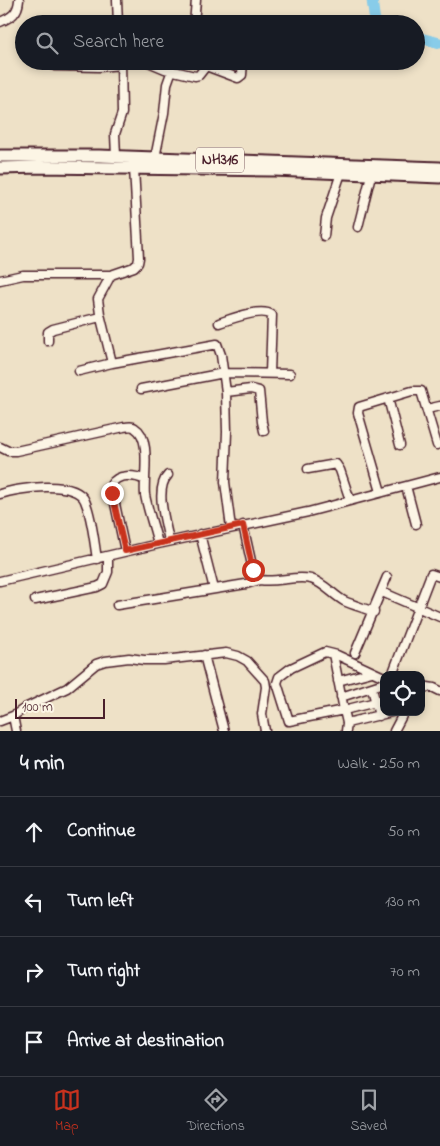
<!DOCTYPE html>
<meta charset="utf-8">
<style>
body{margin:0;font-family:"Indie Flower",sans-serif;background:#20242c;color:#f1f3f6}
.controls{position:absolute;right:15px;bottom:15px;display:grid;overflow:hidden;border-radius:10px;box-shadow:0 2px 8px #0003}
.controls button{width:45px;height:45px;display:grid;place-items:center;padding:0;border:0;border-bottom:1px solid #363941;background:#171b24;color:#f1f3f6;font:25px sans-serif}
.scale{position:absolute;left:15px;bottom:12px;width:90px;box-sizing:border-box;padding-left:5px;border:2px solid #4a1f2b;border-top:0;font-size:14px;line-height:18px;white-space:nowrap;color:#4a1f2b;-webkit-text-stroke:4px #fcf5e5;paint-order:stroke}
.stop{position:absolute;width:15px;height:15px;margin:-11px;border:4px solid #c8321e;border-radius:50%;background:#fff}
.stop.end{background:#c8321e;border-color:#fff;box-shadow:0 1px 5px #0008}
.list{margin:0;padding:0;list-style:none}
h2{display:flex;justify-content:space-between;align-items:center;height:65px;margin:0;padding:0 20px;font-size:21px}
h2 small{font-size:16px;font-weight:400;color:#9ea1a6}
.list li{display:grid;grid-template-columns:32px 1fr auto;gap:15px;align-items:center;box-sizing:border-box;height:70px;padding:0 20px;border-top:1px solid #363941}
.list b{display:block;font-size:19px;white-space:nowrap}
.list em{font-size:16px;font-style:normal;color:#9ea1a6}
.icon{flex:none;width:28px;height:28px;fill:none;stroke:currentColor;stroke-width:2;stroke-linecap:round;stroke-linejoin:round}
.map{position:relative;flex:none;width:440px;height:731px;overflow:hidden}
.search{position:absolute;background:#171b24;box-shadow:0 2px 8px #0003;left:15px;right:15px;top:15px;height:55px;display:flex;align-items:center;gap:12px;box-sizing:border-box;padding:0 18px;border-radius:28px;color:#9ea1a6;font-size:19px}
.sheet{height:345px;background:#171b24}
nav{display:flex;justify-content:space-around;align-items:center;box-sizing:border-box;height:70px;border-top:1px solid #363941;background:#171b24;font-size:14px;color:#9ea1a6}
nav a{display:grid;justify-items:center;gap:2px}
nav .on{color:#c8321e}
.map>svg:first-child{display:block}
</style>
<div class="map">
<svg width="440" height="731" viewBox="0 0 440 731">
<rect width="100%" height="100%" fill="#eee1c7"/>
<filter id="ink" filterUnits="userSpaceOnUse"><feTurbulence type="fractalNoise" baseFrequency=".02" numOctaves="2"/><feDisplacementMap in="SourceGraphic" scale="10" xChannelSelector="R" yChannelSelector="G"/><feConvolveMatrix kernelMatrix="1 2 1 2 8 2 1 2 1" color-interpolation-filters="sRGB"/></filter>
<g filter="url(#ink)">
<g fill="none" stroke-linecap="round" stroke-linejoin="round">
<path stroke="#88cce9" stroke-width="11" d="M 372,0 L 375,22 L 380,24
M 416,37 L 440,43"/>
<defs>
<path id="minor" d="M 117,0 L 118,24
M 0,22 C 12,17 18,13 19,0
M 194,24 L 196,0
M 51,61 L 53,65 L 55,66 L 99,67 L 121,65
M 146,61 L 165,69 L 195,76 L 199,75 L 206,66
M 203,61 L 206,66 L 238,78 L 242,75 L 243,61
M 116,156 L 115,134 L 122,113 L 121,61
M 155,158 L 164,113 L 167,84 L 172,70
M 358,227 L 371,175
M 324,236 L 326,218 L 341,173
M 111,275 L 98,299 L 100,314 L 112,363 L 217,344 L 221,355 L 226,392 L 227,432 L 225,482 L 231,528
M 0,280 L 23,275 L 111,275 L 134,267 L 138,263 L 139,258 L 134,168
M 219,323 C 231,319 261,307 272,315 L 270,373
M 48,341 L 48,332 L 53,329 L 100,317
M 79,371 L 112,363
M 141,389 L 224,373 L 290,374
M 226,392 L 251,389 L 259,391 L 262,422 L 264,431
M 388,398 L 400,445
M 427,409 L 440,406
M 0,447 L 8,451 L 16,451 L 124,427 C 128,427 132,425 135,428 C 152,438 143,478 145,495 C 148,511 154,527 158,544
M 308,469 L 336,464 L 340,470 L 350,500
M 168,475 C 154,489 166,523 169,541
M 406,486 L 416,524
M 381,492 L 358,413 L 359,407 L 412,391 L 421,391 L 437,445
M 0,494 C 18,488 76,479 85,501 C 92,517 94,541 97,559
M 243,525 L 253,570 L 260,580 C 277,583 295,575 311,579 C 324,583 332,594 344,601 C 353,605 364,608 374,612
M 200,534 L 214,589
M 125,551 L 111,485 C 117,473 135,475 145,480
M 0,581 L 158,544 L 308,512 L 440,477
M 382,592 L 440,617
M 35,600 L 97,587 L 103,584 L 108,572 L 108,556
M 117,605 L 246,584 L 260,580
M 355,653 L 387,577
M 333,654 L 344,710 L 384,700
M 204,655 L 224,731
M 392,675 L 431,574 L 440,577
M 338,681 L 372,672
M 421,686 L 434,688 L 440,691
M 372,688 L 379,716
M 341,697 L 384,683
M 13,716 L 16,731
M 0,721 L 13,716 L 25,708 L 67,688 L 96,664 L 105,661 L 129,658 L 144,660 L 164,660 L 226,653 L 238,656 L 247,661 L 265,681 L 266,687 L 262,714 L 265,731
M 347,723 L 392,712
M 346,731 L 347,723 L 344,710 L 289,721 L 277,683 L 279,677 L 291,668 L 325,652 L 337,655 L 384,677
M 394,731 L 404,712"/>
<path id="highway" d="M 0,156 L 99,156 L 440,168
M 0,168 L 39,167 L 274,170 L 440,177"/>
</defs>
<use href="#minor" stroke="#4a1f2b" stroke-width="11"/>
<use href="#highway" stroke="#4a1f2b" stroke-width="15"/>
<use href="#minor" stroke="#fcf5e5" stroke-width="8"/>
<use href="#highway" stroke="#fcf5e5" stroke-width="11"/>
</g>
</g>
<g fill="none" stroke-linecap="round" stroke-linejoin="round" filter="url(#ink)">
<path stroke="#c8321e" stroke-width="6" d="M 112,493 L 125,551 L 243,525 L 253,570"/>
</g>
<g text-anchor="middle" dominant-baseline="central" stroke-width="4" stroke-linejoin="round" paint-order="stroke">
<rect fill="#fcf5e5" stroke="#7f5f63" stroke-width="1" x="196" y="147.5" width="48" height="25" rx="4"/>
<g font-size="15" font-weight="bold" fill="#4a1f2b">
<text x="220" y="160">NH316</text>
</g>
</g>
</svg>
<div class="controls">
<button><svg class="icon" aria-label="locate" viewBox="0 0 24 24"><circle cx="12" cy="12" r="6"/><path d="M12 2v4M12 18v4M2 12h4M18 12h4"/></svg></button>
</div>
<div class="scale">100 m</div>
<div class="stop" style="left:253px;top:570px"></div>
<div class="stop end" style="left:112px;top:493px"></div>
<div class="search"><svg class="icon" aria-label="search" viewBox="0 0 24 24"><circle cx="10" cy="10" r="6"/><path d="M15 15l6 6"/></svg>Search here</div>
</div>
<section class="sheet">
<h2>4 min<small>Walk · 250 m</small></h2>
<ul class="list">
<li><svg class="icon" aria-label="ahead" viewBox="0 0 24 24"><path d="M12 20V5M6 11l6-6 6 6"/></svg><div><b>Continue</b></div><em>50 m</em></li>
<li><svg class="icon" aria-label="left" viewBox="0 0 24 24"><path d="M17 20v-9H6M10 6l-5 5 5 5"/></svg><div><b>Turn left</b></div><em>130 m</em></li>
<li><svg class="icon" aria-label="right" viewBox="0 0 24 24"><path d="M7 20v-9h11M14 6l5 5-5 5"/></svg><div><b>Turn right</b></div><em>70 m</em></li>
<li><svg class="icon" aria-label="arrive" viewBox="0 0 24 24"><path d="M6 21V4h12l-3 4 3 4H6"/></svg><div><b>Arrive at destination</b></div></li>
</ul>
</section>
<nav>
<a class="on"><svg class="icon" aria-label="map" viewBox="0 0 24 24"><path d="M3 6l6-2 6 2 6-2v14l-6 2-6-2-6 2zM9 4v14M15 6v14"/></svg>Map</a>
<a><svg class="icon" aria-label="directions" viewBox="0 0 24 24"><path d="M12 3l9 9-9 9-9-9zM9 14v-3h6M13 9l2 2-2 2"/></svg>Directions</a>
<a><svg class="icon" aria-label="saved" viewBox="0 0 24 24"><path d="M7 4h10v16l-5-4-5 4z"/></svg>Saved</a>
</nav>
